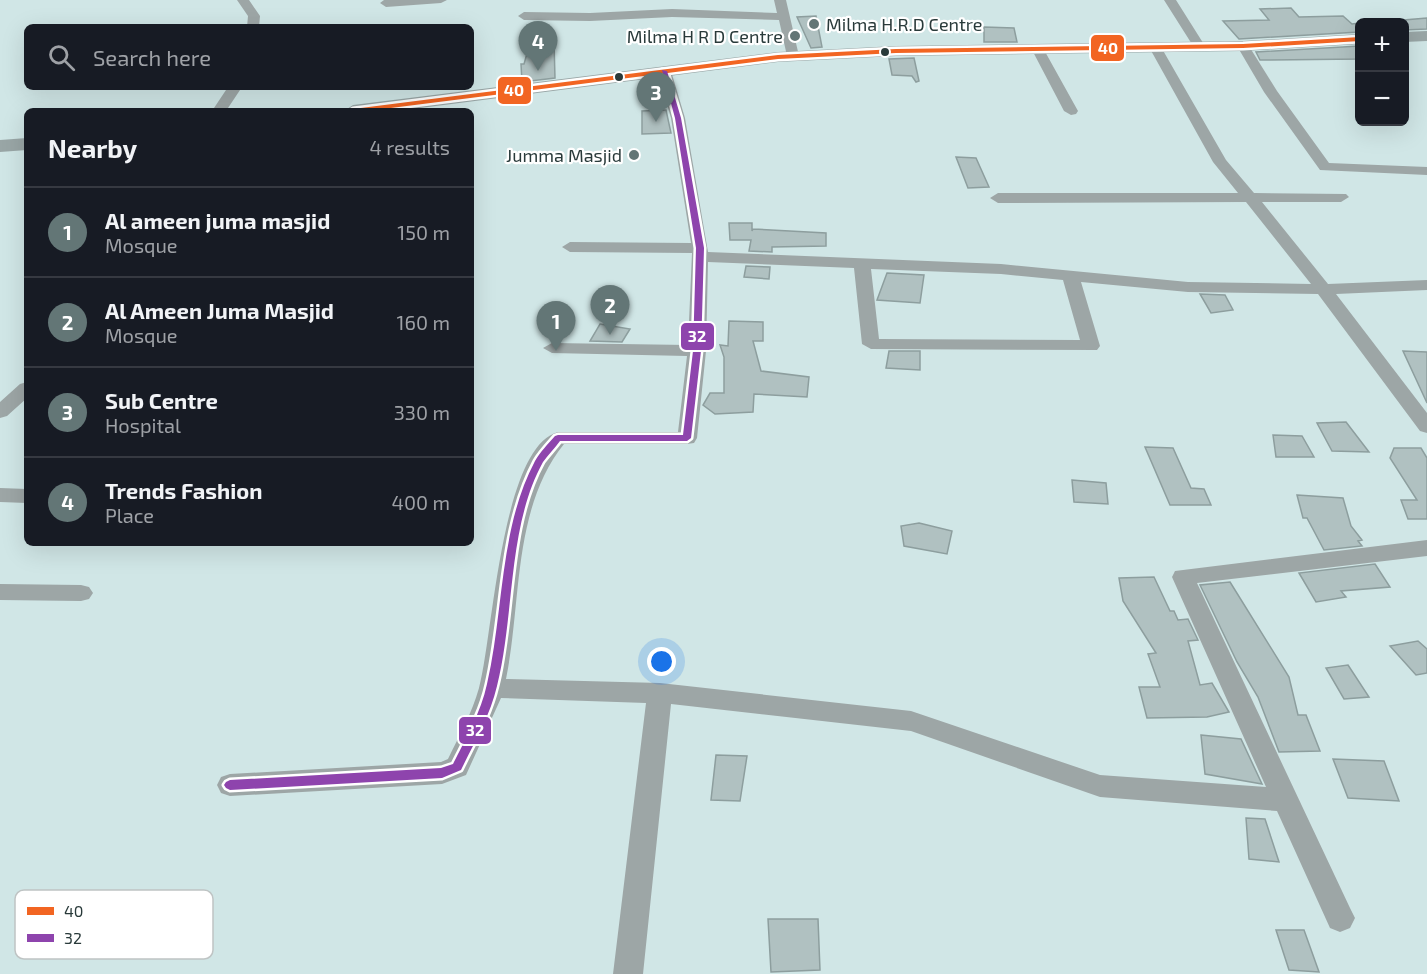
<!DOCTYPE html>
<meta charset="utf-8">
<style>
body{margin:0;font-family:"Exo 2",sans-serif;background:#20242c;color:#f1f3f6}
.controls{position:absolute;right:18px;top:18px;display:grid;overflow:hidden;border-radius:9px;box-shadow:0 6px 24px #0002}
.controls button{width:54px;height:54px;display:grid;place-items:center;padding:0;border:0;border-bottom:2px solid #363941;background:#171b24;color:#f1f3f6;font:30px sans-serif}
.you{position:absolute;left:662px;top:662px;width:21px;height:21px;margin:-15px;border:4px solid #fff;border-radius:50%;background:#1a73e8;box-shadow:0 0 0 9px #1a73e833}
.badge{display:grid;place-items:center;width:39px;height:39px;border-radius:50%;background:#637676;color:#fff;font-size:20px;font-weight:700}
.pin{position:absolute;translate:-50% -50px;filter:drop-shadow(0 2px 3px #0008)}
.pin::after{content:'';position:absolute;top:32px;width:21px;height:18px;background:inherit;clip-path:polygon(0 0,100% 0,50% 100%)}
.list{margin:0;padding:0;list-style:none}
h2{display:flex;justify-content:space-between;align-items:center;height:78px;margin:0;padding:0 24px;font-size:26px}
h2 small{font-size:20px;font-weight:400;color:#9ea1a6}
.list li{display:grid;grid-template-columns:39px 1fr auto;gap:18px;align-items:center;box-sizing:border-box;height:90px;padding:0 24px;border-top:2px solid #363941}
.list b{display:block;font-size:22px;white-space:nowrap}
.list p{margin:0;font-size:20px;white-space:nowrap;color:#9ea1a6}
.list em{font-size:20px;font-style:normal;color:#9ea1a6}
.icon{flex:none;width:33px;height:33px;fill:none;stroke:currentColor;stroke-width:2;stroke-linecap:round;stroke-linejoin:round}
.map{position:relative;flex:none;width:1427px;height:974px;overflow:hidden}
.search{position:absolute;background:#171b24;box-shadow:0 6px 24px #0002;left:24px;top:24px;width:450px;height:66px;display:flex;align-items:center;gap:15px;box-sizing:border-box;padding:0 21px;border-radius:9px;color:#9ea1a6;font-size:22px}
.panel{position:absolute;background:#171b24;box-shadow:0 6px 24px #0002;left:24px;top:108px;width:450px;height:438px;border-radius:9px}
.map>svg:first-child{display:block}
</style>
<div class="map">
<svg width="1427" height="974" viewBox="0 0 1427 974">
<rect width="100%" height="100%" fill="#d0e6e6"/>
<path fill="#b0c1c1" stroke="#8d9e9e" stroke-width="1.5" d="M 1291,8 L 1299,17 L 1343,16 L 1352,24 L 1359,23 L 1359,32 L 1239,39 L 1223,21 L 1269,20 L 1260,9 Z
M 816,16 L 822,47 L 811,48 L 797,17 Z
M 1427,18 L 1427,29 L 1404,30 L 1404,20 Z
M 984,27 L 1014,28 L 1017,42 L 984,42 Z
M 554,42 L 555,78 L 522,82 L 521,64 L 524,64 L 530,43 Z
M 1359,46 L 1359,59 L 1260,60 L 1256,52 Z
M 914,58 L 919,81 L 916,82 L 912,76 L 892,75 L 889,59 Z
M 666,110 L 671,133 L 642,134 L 642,111 Z
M 956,157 L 976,158 L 989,187 L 968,188 Z
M 729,223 L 752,223 L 752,231 L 753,229 L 826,233 L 826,246 L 772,247 L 772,252 L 749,251 L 751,240 L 730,240 Z
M 746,266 L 770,267 L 769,279 L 744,277 Z
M 887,273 L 924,275 L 920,303 L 877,300 Z
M 1200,294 L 1225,295 L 1233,310 L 1211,313 Z
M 729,321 L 763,322 L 763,341 L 753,341 L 761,371 L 809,377 L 807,397 L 754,394 L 753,412 L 715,414 L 703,405 L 710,393 L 724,393 L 724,357 L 720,345 L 728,346 Z
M 600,324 L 630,329 L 622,342 L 590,341 Z
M 889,351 L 920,351 L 920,370 L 886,368 Z
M 1403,351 L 1427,352 L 1427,403 Z
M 1346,422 L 1369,452 L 1332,451 L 1317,423 Z
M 1273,435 L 1302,436 L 1314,457 L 1276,457 Z
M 1145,447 L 1173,448 L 1191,488 L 1204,489 L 1211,505 L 1170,505 Z
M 1394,448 L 1421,448 L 1427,458 L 1427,519 L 1408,519 L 1401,500 L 1417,500 L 1390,458 Z
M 1072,480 L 1106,483 L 1108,504 L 1074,502 Z
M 1297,495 L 1343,498 L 1351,526 L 1362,540 L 1358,541 L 1362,546 L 1324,550 L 1307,518 L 1303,518 Z
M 919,523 L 952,531 L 947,554 L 904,546 L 901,526 Z
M 1375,564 L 1390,587 L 1341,591 L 1346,597 L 1316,602 L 1299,573 Z
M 1154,577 L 1170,611 L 1174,611 L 1178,620 L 1188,619 L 1198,640 L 1188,641 L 1200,685 L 1212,683 L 1229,712 L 1207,717 L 1147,718 L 1139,687 L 1160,687 L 1148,654 L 1156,653 L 1123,601 L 1119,578 Z
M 1230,582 L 1289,677 L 1298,715 L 1306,715 L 1320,751 L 1279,752 L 1258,697 L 1237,662 L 1200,585 Z
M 1418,641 L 1427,649 L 1427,673 L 1416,675 L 1390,646 Z
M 1348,665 L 1369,697 L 1344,699 L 1326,668 Z
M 1201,735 L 1241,739 L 1262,784 L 1205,774 Z
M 716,755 L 747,756 L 740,801 L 711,800 Z
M 1333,759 L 1384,761 L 1399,801 L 1348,798 Z
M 1246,818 L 1265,819 L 1279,862 L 1249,859 Z
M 768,919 L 818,919 L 820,970 L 771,972 Z
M 1276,930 L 1304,930 L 1319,972 L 1289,970 Z"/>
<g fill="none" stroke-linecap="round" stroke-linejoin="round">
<path fill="#9da6a6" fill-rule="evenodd" d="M 237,0 L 249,0 L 260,16 L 259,27 L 247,27 L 248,16 Z
M 447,0 L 441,3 L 386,7 L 380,3 L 384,0 Z
M 774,0 L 786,0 L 799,56 L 797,59 L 793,60 L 787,56 L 779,20 L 672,17 L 590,21 L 524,20 L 518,16 L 524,12 L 590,13 L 672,9 L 777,13 Z
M 1164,0 L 1176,0 L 1205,46 L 1203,49 L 1195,49 Z
M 1243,42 L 1247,43 L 1277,91 L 1329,163 L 1427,167 L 1427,175 L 1320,170 L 1264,92 L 1237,46 Z
M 1155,43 L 1161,47 L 1226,160 L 1254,193 L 1346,194 L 1349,197 L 1341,202 L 1262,202 L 1328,284 L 1427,280 L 1427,290 L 1336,294 L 1427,413 L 1427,433 L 1420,431 L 1318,294 L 1188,292 L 1081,282 L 1100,346 L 1097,350 L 871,349 L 862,344 L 854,268 L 708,262 L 706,351 L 697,438 L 694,443 L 687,444 L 564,444 C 512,509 522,601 506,679 L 660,683 L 911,711 L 1100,775 L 1266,787 L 1172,577 L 1175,571 L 1427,540 L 1427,556 L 1197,583 L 1350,908 L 1355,918 L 1350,928 L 1340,932 L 1330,928 L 1277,811 L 1100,797 L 911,731 L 671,704 L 643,974 L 613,974 L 646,703 L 501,698 L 466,775 L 442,784 L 230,796 L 221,793 L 217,785 L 221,777 L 230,774 L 441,762 L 448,759 C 459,736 472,713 479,688 C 493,637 501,447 558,432 L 678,432 L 687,356 L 552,353 L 543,348 L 552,343 L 688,345 L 692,253 L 570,252 L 562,247 L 570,242 L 691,243 L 671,118 L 657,71 L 659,68 L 664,67 L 671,71 L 685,118 L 708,252 L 1001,264 L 1188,282 L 1311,284 L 1246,202 L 998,203 L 990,198 L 998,193 L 1238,193 L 1213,162 L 1149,47 ZM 871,269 L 1001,274 L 1063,280 L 1080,340 L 879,339 Z
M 1037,44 L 1043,48 L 1078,111 L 1076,114 L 1071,115 L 1064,111 L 1031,48 Z
M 228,87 L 242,87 L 226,111 L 212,111 Z
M 27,382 L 27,398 L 7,416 L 0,418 L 0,402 L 20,384 Z
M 0,488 L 27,489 L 27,503 L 0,502 Z
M 0,584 L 81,585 L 89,587 L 93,593 L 89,599 L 81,601 L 0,600 Z"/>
<path fill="#99a6a6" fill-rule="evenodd" d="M 1427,31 L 1427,41 L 1404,42 L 1404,32 Z
M 1360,34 L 1360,44 L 1243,51 L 896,56 L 778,62 L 397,111 L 344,111 L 353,105 L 778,52 L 896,46 L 1243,41 Z
M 27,138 L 27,150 L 0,152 L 0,140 Z"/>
<defs>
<path id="bus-1" d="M 1360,37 L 1360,41 L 1243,48 L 896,53 L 778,59 L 367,111 L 350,111 L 353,109 L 778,55 L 896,49 L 1243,44 Z"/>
<path id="bus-2" d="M 662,70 L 667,71 L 681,118 L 704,248 L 701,351 L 691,438 L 687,441 L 560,441 C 555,448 548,455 543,462 C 507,527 515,615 497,686 C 490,716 474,743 461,770 L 442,778 L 230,790 L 226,788 L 224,785 L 226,782 L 230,780 L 441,768 L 453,764 C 466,738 481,712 487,684 C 504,611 499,529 535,461 C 540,452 548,444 555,436 L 558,435 L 683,435 L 693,351 L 696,248 L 675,118 Z"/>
</defs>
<use href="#bus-1" stroke="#fff" stroke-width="5"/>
<use href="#bus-2" stroke="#fff" stroke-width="5"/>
<use href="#bus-1" fill="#f26522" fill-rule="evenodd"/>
<use href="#bus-2" fill="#8e44ad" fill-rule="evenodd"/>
</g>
<g fill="#637676" stroke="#fff" stroke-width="2">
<circle cx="814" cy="24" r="6"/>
<circle cx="795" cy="36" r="6"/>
<circle cx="634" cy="155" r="6"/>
</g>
<g fill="#293a3a" stroke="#fff" stroke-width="2">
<circle cx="885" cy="52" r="5"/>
<circle cx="619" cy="77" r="5"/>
</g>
<g text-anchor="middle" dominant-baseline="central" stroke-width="4.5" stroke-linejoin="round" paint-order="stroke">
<g font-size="18" fill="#293a3a" stroke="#fff" text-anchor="end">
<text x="826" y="24" text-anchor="start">Milma H.R.D Centre</text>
<text x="783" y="36">Milma H R D Centre</text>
<text x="622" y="155">Jumma Masjid</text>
</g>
</g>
<rect x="15" y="890" width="198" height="69" rx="9" fill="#fff" stroke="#bfc4c4" stroke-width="1.5"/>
<rect x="27" y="907" width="27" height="8" fill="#f26522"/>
<rect x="27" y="934" width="27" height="8" fill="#8e44ad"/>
<g font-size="16" fill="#293a3a">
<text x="64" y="917">40</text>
<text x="64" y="944">32</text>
</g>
<g stroke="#fff" stroke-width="2">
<rect x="1090" y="34" width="35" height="28" rx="6" fill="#f26522"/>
<rect x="497" y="76" width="35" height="29" rx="6" fill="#f26522"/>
<rect x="680" y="322" width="35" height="29" rx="6" fill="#8e44ad"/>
<rect x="458" y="716" width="34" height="29" rx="6" fill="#8e44ad"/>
</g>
<g font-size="16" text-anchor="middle" font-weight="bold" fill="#fff">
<text x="1108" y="54">40</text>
<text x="514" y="96">40</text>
<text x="697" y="342">32</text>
<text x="475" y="736">32</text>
</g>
</svg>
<div class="controls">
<button>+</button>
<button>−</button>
</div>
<div class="you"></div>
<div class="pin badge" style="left:556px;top:351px">1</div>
<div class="pin badge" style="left:610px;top:335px">2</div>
<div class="pin badge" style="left:656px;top:122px">3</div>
<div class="pin badge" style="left:538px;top:71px">4</div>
<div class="search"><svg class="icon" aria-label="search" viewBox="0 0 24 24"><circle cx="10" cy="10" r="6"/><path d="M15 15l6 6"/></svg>Search here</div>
<section class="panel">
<h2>Nearby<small>4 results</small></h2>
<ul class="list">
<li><span class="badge">1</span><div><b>Al ameen juma masjid</b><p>Mosque</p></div><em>150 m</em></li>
<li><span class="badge">2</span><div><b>Al Ameen Juma Masjid</b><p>Mosque</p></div><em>160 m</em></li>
<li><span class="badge">3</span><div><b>Sub Centre</b><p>Hospital</p></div><em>330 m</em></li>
<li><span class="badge">4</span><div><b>Trends Fashion</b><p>Place</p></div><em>400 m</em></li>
</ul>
</section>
</div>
